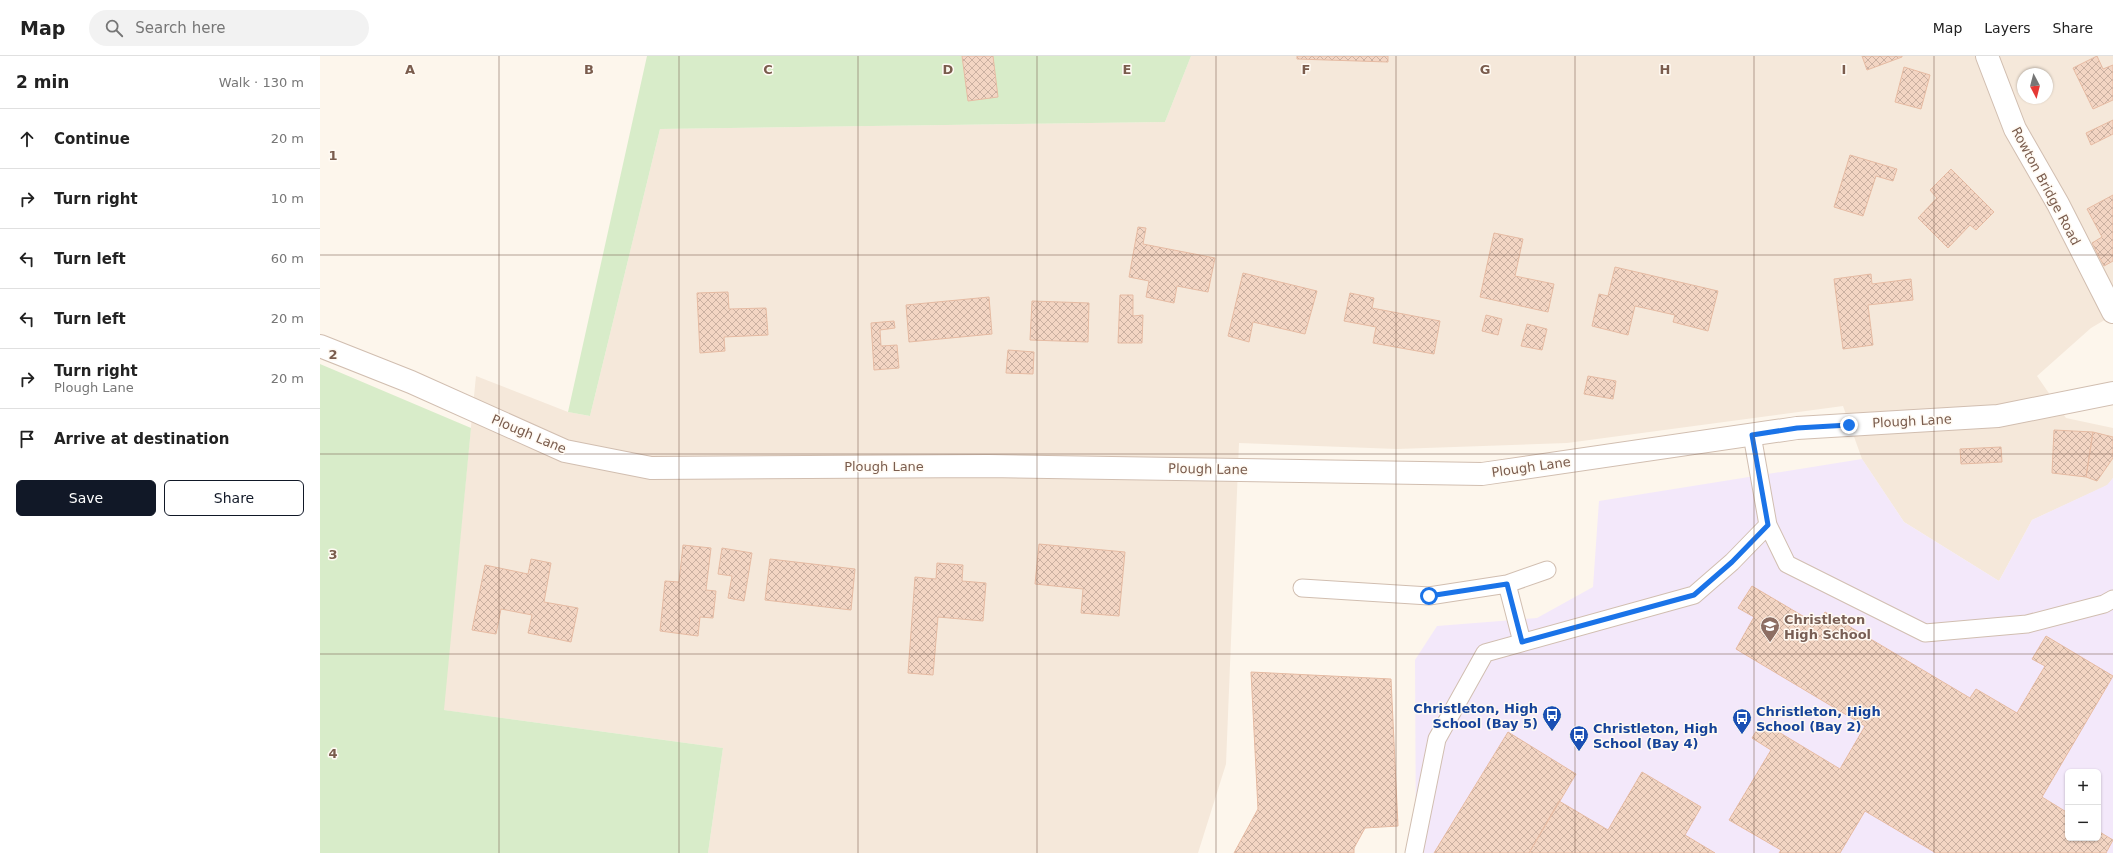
<!DOCTYPE html>
<meta charset="utf-8">
<style>
body{margin:0;font-family:"DejaVu Sans",sans-serif;background:#f2f2f2;color:#222}
.controls{position:absolute;right:12px;bottom:12px;display:grid;overflow:hidden;border-radius:6px;box-shadow:0 1px 3px #0004}
.controls button{width:36px;height:36px;display:grid;place-items:center;padding:0;border:0;border-bottom:1px solid #e0e0e0;background:#fff;color:#222;font:20px sans-serif}
.compass{position:absolute;left:1697px;top:12px;width:36px;height:36px;border-radius:50%;background:#fff;box-shadow:0 1px 3px #0004;rotate:173deg}
.stop{position:absolute;width:12px;height:12px;margin:-9px;border:3px solid #1a73e8;border-radius:50%;background:#fff}
.stop.end{background:#1a73e8;border-color:#fff;box-shadow:0 1px 4px #0008}
.list{margin:0;padding:0;list-style:none}
h2{display:flex;justify-content:space-between;align-items:center;height:52px;margin:0;padding:0 16px;font-size:17px}
h2 small{font-size:13px;font-weight:400;color:#767676}
.list li{display:grid;grid-template-columns:26px 1fr auto;gap:12px;align-items:center;box-sizing:border-box;height:60px;padding:0 16px;border-top:1px solid #e0e0e0}
.list b{display:block;font-size:15px;white-space:nowrap}
.list p{margin:0;font-size:13px;white-space:nowrap;color:#767676}
.list em{font-size:13px;font-style:normal;color:#767676}
.actions{display:flex;gap:8px;padding:12px 16px}
.actions a{flex:1;padding:9px 0;border:1px solid #111827;border-radius:6px;text-align:center;font-size:14px;color:#111827}
.actions .main{background:#111827;color:#fff}
.icon{flex:none;width:22px;height:22px;fill:none;stroke:currentColor;stroke-width:2;stroke-linecap:round;stroke-linejoin:round}
.map{position:relative;flex:none;width:1793px;height:797px;overflow:hidden}
header{display:flex;align-items:center;gap:24px;box-sizing:border-box;height:56px;padding:0 20px;background:#fff;border-bottom:1px solid #e0e0e0}
header strong{font-size:19px}
nav{display:flex;gap:22px;margin-inline-start:auto;font-size:14px}
.search{width:280px;height:36px;background:#f2f2f2;display:flex;align-items:center;gap:10px;box-sizing:border-box;padding:0 14px;border-radius:22px;color:#767676;font-size:15px}
main{display:flex}
aside{flex:1;background:#fff}
.map>svg:first-child{display:block}
</style>
<header>
<strong>Map</strong>
<div class="search"><svg class="icon" aria-label="search" viewBox="0 0 24 24"><circle cx="10" cy="10" r="6"/><path d="M15 15l6 6"/></svg>Search here</div>
<nav><a>Map</a><a>Layers</a><a>Share</a></nav>
</header>
<main>
<aside>
<h2>2 min<small>Walk · 130 m</small></h2>
<ul class="list">
<li><svg class="icon" aria-label="ahead" viewBox="0 0 24 24"><path d="M12 20V5M6 11l6-6 6 6"/></svg><div><b>Continue</b></div><em>20 m</em></li>
<li><svg class="icon" aria-label="right" viewBox="0 0 24 24"><path d="M7 20v-9h11M14 6l5 5-5 5"/></svg><div><b>Turn right</b></div><em>10 m</em></li>
<li><svg class="icon" aria-label="left" viewBox="0 0 24 24"><path d="M17 20v-9H6M10 6l-5 5 5 5"/></svg><div><b>Turn left</b></div><em>60 m</em></li>
<li><svg class="icon" aria-label="left" viewBox="0 0 24 24"><path d="M17 20v-9H6M10 6l-5 5 5 5"/></svg><div><b>Turn left</b></div><em>20 m</em></li>
<li><svg class="icon" aria-label="right" viewBox="0 0 24 24"><path d="M7 20v-9h11M14 6l5 5-5 5"/></svg><div><b>Turn right</b><p>Plough Lane</p></div><em>20 m</em></li>
<li><svg class="icon" aria-label="arrive" viewBox="0 0 24 24"><path d="M6 21V4h12l-3 4 3 4H6"/></svg><div><b>Arrive at destination</b></div></li>
</ul>
<div class="actions"><a class="main">Save</a><a>Share</a></div>
</aside>
<div class="map">
<svg width="1793" height="797" viewBox="0 0 1793 797">
<defs>
<pattern id="building-cross-hatch" width="8" height="8" patternUnits="userSpaceOnUse"><rect width="8" height="8" fill="#f3d5c3"/><path d="M0 0l8 8M0 8l8-8" fill="none" stroke="#cab0a1"/></pattern>
</defs>
<rect width="100%" height="100%" fill="#fdf6ec"/>
<path fill="#f5e8da" fill-rule="evenodd" d="M 871,0 L 1793,0 L 1793,259 L 1771,272 L 1717,320 L 1746,362 L 1793,372 L 1793,422 L 1788,429 L 1712,464 L 1679,525 L 1584,466 L 1542,403 L 1523,350 L 1247,387 L 1077,393 L 919,387 L 906,708 L 878,797 L 388,797 L 403,692 L 123,654 L 156,320 L 248,356 L 270,360 L 340,73 L 845,66 ZM 1703,18 L 1727,18 L 1727,42 L 1703,42 Z"/>
<path fill="#f3e8fa" fill-rule="evenodd" d="M 1542,403 L 1584,466 L 1679,525 L 1712,464 L 1787,429 L 1793,422 L 1793,797 L 1096,797 L 1095,604 L 1117,570 L 1217,562 L 1273,531 L 1279,445 ZM 1748,716 L 1778,716 L 1778,782 L 1748,782 Z"/>
<path fill="#d8ecc9" d="M 327,0 L 871,0 L 845,66 L 340,73 L 270,360 L 248,356 Z
M 0,308 L 151,372 L 124,654 L 403,692 L 388,797 L 0,797 Z"/>
<path fill="url(#building-cross-hatch)" stroke="#e6bba3" d="M 642,0 L 673,0 L 678,41 L 648,45 Z
M 977,0 L 1068,0 L 1068,6 L 977,3 Z
M 1542,0 L 1582,0 L 1582,1 L 1547,14 Z
M 1777,0 L 1783,13 L 1793,9 L 1793,44 L 1773,53 L 1753,12 Z
M 1584,11 L 1610,19 L 1601,53 L 1575,46 Z
M 1793,64 L 1793,78 L 1771,89 L 1766,77 Z
M 1530,99 L 1577,113 L 1573,125 L 1556,120 L 1543,160 L 1514,151 Z
M 1631,113 L 1674,156 L 1656,174 L 1650,169 L 1628,192 L 1598,162 L 1617,142 L 1610,134 Z
M 1793,139 L 1793,205 L 1784,210 L 1772,187 L 1782,181 L 1767,153 Z
M 818,171 L 826,172 L 823,188 L 895,202 L 888,236 L 857,230 L 854,247 L 826,241 L 829,225 L 809,221 Z
M 1174,177 L 1203,183 L 1195,220 L 1234,228 L 1228,256 L 1160,241 Z
M 1295,211 L 1398,235 L 1388,275 L 1353,266 L 1355,259 L 1315,250 L 1308,279 L 1272,270 L 1279,238 L 1288,240 Z
M 923,217 L 997,235 L 985,278 L 933,266 L 929,286 L 908,280 Z
M 1551,218 L 1552,228 L 1591,223 L 1593,244 L 1548,249 L 1553,289 L 1523,293 L 1514,223 Z
M 408,236 L 409,253 L 446,252 L 448,279 L 404,281 L 405,295 L 380,297 L 377,237 Z
M 1030,237 L 1054,242 L 1052,252 L 1120,265 L 1114,298 L 1053,287 L 1056,271 L 1024,265 Z
M 800,239 L 813,239 L 813,260 L 823,259 L 822,287 L 798,287 Z
M 669,241 L 672,278 L 589,286 L 586,249 Z
M 712,245 L 769,247 L 768,286 L 710,284 Z
M 1166,259 L 1182,263 L 1178,279 L 1162,275 Z
M 574,265 L 575,272 L 560,274 L 561,290 L 577,289 L 579,312 L 554,314 L 551,267 Z
M 1207,268 L 1227,273 L 1222,294 L 1201,290 Z
M 688,294 L 714,296 L 713,318 L 686,317 Z
M 1268,320 L 1296,325 L 1293,343 L 1264,338 Z
M 1734,374 L 1773,376 L 1766,421 L 1732,417 Z
M 1773,376 L 1793,381 L 1793,402 L 1777,425 L 1766,421 Z
M 1681,391 L 1682,406 L 1641,408 L 1640,393 Z
M 719,488 L 805,496 L 799,560 L 761,557 L 763,533 L 715,528 Z
M 363,489 L 391,492 L 386,534 L 396,535 L 393,562 L 380,561 L 378,580 L 340,575 L 345,525 L 359,526 Z
M 402,492 L 432,497 L 424,545 L 408,542 L 412,520 L 398,518 Z
M 211,503 L 231,507 L 224,546 L 258,552 L 251,586 L 208,577 L 212,559 L 181,553 L 176,578 L 152,574 L 165,509 L 208,518 Z
M 450,503 L 535,513 L 531,554 L 445,544 Z
M 617,507 L 643,509 L 642,525 L 666,527 L 663,565 L 618,561 L 613,619 L 588,617 L 595,521 L 616,523 Z
M 1432,530 L 1498,569 L 1505,556 L 1650,642 L 1656,633 L 1697,657 L 1725,610 L 1712,603 L 1726,580 L 1793,620 L 1722,741 L 1748,757 L 1748,782 L 1778,782 L 1778,775 L 1793,784 L 1786,797 L 1616,797 L 1545,755 L 1520,797 L 1459,797 L 1461,794 L 1409,764 L 1451,694 L 1432,682 L 1442,666 L 1520,713 L 1545,670 L 1416,593 L 1434,561 L 1418,552 Z
M 931,616 L 1071,623 L 1078,770 L 1045,772 L 1034,792 L 1034,797 L 914,797 L 938,753 Z
M 1188,676 L 1256,718 L 1209,797 L 1114,797 Z
M 1322,716 L 1381,751 L 1365,779 L 1395,797 L 1209,797 L 1239,745 L 1288,774 Z"/>
<g fill="none" stroke-linecap="round" stroke-linejoin="round">
<defs>
<path id="service" d="M 1432,379 L 1448,469 L 1467,508 L 1605,577 L 1707,568 L 1784,548 L 1793,543
M 1187,528 L 1227,514
M 982,532 L 1109,540 L 1187,528 L 1202,586
M 1094,797 L 1117,683 L 1165,597 L 1374,539 L 1412,506 L 1448,469"/>
<path id="tertiary" d="M 1667,0 L 1695,73 L 1738,148 L 1793,256
M 0,290 L 91,326 L 245,395 L 331,412 L 668,410 L 1162,418 L 1477,372 L 1678,360 L 1793,337"/>
</defs>
<use href="#service" stroke="#d1beb0" stroke-width="19"/>
<use href="#tertiary" stroke="#d1beb0" stroke-width="24"/>
<use href="#service" stroke="#fff" stroke-width="17"/>
<use href="#tertiary" stroke="#fff" stroke-width="22"/>
</g>
<g fill="none" stroke-linecap="round" stroke-linejoin="round">
<path stroke="#1a73e8" stroke-width="5" d="M 1109,540 L 1187,528 L 1202,586 L 1374,539 L 1412,506 L 1448,469 L 1432,379 L 1477,372 L 1529,369"/>
</g>
<path fill="none" stroke="#7a5c4d" stroke-width="1" stroke-opacity="0.55" d="M 179,0 L 179,797M 359,0 L 359,797M 538,0 L 538,797M 717,0 L 717,797M 896,0 L 896,797M 1076,0 L 1076,797M 1255,0 L 1255,797M 1434,0 L 1434,797M 1614,0 L 1614,797M 0,199 L 1793,199M 0,398 L 1793,398M 0,598 L 1793,598"/>
<defs>
<symbol id="school-pin" viewBox="-11 -11 22 30"><path d="M0 17L-7.5 6A9.5 9.5 0 1 1 7.5 6Z" fill="#8d6e63" stroke="#fffaf3"/><path d="M0-5L7-2L0 1L-7-2ZM-4 1L0 2.5L4 1V4Q0 6-4 4Z" fill="#fff"/></symbol>
<symbol id="bus-pin" viewBox="-11 -11 22 30"><path d="M0 17L-7.5 6A9.5 9.5 0 1 1 7.5 6Z" fill="#1a4fb4" stroke="#fffaf3"/><path d="M-5-6H5V4H4V6H2V4H-2V6H-4V4H-5ZM-3.5-4V0h7V-4ZM-3.5 1.2v1.5H-2V1.2ZM2 1.2v1.5H3.5V1.2Z" fill="#fff"/></symbol>
</defs>
<g fill-rule="evenodd">
<use href="#school-pin" x="1439" y="559" width="22" height="30"/>
<use href="#bus-pin" x="1221" y="648" width="22" height="30"/>
<use href="#bus-pin" x="1411" y="651" width="22" height="30"/>
<use href="#bus-pin" x="1248" y="668" width="22" height="30"/>
</g>
<g text-anchor="middle" dominant-baseline="central" stroke-width="3" stroke-linejoin="round" paint-order="stroke">
<g font-size="13" fill="#7a5c4d" stroke="#fffaf3">
<text transform="translate(1726 130) rotate(62)">Rowton Bridge Road</text>
<text transform="translate(1592 365) rotate(-3)">Plough Lane</text>
<text transform="translate(209 378) rotate(23)">Plough Lane</text>
<text x="564" y="410">Plough Lane</text>
<text transform="translate(1211 411) rotate(-8)">Plough Lane</text>
<text transform="translate(888 413) rotate(1)">Plough Lane</text>
</g>
<g font-size="13" font-weight="bold" fill="#785e54" stroke="#fffaf3" text-anchor="start">
<text x="1464" y="563">Christleton<tspan x="1464" dy="15">High School</tspan></text>
</g>
<g font-size="13" font-weight="bold" fill="#164399" stroke="#fffaf3" text-anchor="start">
<text x="1218" y="652" text-anchor="end">Christleton, High<tspan x="1218" dy="15">School (Bay 5)</tspan></text>
<text x="1436" y="655">Christleton, High<tspan x="1436" dy="15">School (Bay 2)</tspan></text>
<text x="1273" y="672">Christleton, High<tspan x="1273" dy="15">School (Bay 4)</tspan></text>
</g>
</g>
<g font-size="13" text-anchor="middle" font-weight="bold" fill="#7a5c4d" stroke="#fffaf3" stroke-width="3" stroke-linejoin="round" paint-order="stroke">
<text x="90" y="18">A</text>
<text x="269" y="18">B</text>
<text x="448" y="18">C</text>
<text x="628" y="18">D</text>
<text x="807" y="18">E</text>
<text x="986" y="18">F</text>
<text x="1165" y="18">G</text>
<text x="1345" y="18">H</text>
<text x="1524" y="18">I</text>
<text x="13" y="104">1</text>
<text x="13" y="303">2</text>
<text x="13" y="503">3</text>
<text x="13" y="702">4</text>
</g>
</svg>
<div class="controls">
<button>+</button>
<button>−</button>
</div>
<svg class="compass" viewBox="-18 -18 36 36"><path d="M0-13l5 13h-10z" fill="#e53935"/><path d="M0 13l5-13h-10z" fill="#767676"/></svg>
<div class="stop" style="left:1109px;top:540px"></div>
<div class="stop end" style="left:1529px;top:369px"></div>
</div>
</main>
